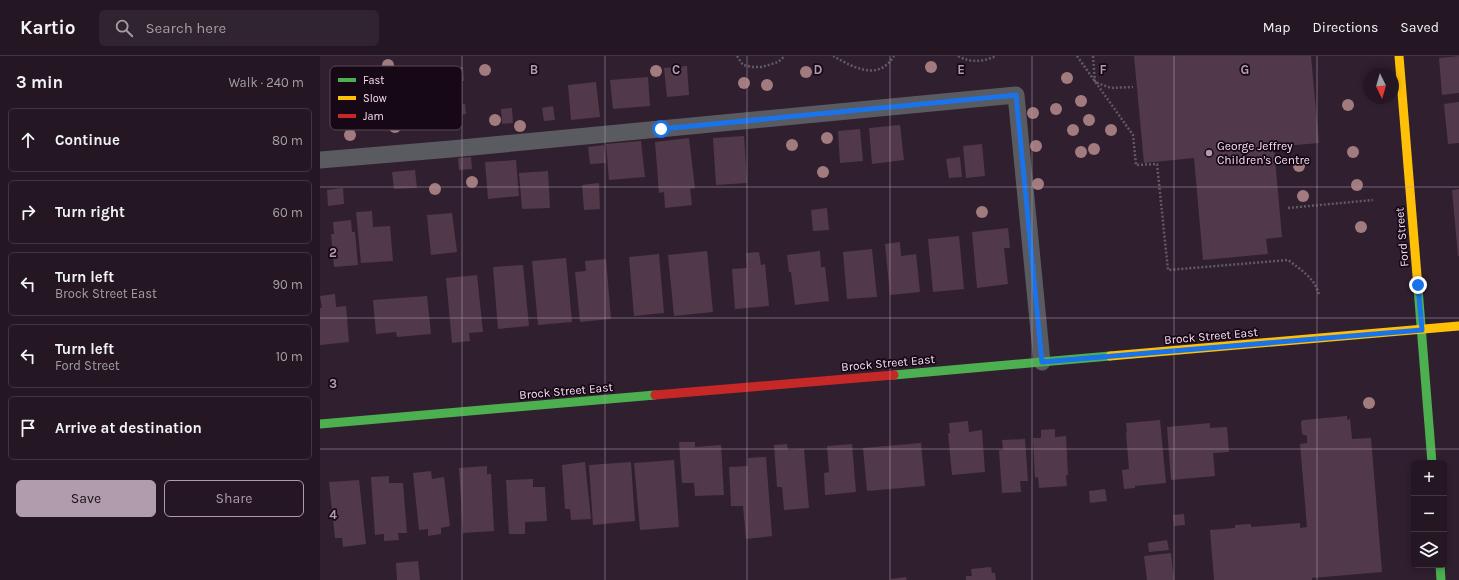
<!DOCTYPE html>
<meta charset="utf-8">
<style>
body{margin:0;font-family:Karla,sans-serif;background:#302430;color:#f1f3f6}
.controls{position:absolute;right:12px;bottom:12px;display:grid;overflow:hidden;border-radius:6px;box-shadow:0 2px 6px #0003}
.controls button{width:36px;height:36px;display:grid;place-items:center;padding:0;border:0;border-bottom:1px solid #413641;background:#241723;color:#f1f3f6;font:20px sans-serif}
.compass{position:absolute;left:1043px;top:12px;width:36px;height:36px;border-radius:50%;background:#241723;box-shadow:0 2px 6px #0003;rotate:175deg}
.stop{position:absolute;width:12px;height:12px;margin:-9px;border:3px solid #1a73e8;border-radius:50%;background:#fff}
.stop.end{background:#1a73e8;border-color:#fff;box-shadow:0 1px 4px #0008}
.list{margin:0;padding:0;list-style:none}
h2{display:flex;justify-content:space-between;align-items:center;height:52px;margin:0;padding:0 16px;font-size:17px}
h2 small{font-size:13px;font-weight:400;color:#a39fa6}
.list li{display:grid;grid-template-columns:26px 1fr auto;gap:12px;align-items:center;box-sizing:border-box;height:64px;margin:0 8px 8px;padding:0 8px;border:1px solid #413641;border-radius:6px}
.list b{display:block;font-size:15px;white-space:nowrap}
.list p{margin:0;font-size:13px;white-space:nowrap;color:#a39fa6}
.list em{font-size:13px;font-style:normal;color:#a39fa6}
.actions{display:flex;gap:8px;padding:12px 16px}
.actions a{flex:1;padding:9px 0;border:1px solid #b19cae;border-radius:6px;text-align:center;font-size:14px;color:#b19cae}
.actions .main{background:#b19cae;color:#111}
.icon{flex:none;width:22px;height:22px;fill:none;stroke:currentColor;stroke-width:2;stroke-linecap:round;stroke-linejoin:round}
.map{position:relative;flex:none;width:1139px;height:524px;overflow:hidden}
header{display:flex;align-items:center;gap:24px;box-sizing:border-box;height:56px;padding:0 20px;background:#241723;border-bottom:1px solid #413641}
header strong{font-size:19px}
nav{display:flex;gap:22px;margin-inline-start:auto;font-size:14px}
.search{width:280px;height:36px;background:#302430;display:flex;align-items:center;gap:10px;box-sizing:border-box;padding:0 14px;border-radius:6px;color:#a39fa6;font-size:15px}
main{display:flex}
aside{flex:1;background:#241723}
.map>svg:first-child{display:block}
</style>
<header>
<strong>Kartio</strong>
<div class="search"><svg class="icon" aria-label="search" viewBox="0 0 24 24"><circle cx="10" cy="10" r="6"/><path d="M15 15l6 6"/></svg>Search here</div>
<nav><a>Map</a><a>Directions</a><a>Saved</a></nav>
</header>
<main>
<aside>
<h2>3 min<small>Walk · 240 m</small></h2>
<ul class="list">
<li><svg class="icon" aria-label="ahead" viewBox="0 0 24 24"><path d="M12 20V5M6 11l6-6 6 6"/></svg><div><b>Continue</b></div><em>80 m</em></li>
<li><svg class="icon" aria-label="right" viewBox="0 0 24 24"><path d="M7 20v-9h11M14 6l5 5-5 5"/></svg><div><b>Turn right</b></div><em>60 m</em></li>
<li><svg class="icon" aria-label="left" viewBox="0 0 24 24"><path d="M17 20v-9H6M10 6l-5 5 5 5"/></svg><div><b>Turn left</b><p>Brock Street East</p></div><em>90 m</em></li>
<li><svg class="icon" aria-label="left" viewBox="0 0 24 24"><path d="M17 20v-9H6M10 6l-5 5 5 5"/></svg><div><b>Turn left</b><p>Ford Street</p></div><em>10 m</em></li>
<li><svg class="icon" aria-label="arrive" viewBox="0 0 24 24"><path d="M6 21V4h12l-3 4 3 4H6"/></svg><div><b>Arrive at destination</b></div></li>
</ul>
<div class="actions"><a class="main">Save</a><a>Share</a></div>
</aside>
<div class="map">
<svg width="1139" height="524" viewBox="0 0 1139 524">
<rect width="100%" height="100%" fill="#301f2f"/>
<path fill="#513949" d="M 814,0 L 991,0 L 999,87 L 954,91 L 962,181 L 946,183 L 948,198 L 883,204 L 874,102 L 824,107 Z
M 1139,0 L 1139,37 L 1122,39 L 1119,2 Z
M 367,10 L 369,39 L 347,41 L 344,12 Z
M 133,11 L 143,11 L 144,25 L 133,25 Z
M 328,21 L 330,50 L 293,53 L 290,24 Z
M 276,26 L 280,61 L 251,64 L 248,29 Z
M 1139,46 L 1139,87 L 1128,88 L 1124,48 Z
M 145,48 L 146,58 L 135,59 L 134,49 Z
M 233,50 L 235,64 L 224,65 L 222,52 Z
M 192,52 L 193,67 L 182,68 L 181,53 Z
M 580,69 L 584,104 L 552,108 L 549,72 Z
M 540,73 L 543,105 L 520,107 L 518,75 Z
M 424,80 L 427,127 L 396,129 L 393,82 Z
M 369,82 L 375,132 L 370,133 L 372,149 L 345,152 L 344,136 L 339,137 L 335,86 Z
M 321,85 L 325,121 L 289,124 L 286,88 Z
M 662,88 L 665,120 L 646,122 L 643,90 Z
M 284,89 L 286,107 L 270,108 L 268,91 Z
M 151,101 L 152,113 L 139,114 L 138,102 Z
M 640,101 L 642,121 L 629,122 L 626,103 Z
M 196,104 L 199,140 L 168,143 L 165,106 Z
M 95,114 L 97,132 L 74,133 L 72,116 Z
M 228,115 L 230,152 L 202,153 L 199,117 Z
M 279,127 L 280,153 L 264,154 L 262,129 Z
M 23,132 L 24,148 L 8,150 L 7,134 Z
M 1139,133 L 1139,200 L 1138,200 L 1132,134 Z
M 507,152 L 509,174 L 493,175 L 491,154 Z
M 52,155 L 53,171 L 70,170 L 73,205 L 41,207 L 36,156 Z
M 132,157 L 137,196 L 111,199 L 107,159 Z
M 31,164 L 32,176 L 35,176 L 38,209 L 14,211 L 11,178 L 14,178 L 13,166 Z
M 688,172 L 690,192 L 684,192 L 688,228 L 657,232 L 652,176 Z
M 639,180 L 644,233 L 613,236 L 608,183 Z
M 580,186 L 581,200 L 596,198 L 600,236 L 570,239 L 565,188 Z
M 552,193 L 557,241 L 527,243 L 523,196 Z
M 387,195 L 393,256 L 354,260 L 348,199 Z
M 500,195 L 501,211 L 505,211 L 509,245 L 475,249 L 471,216 L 469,216 L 467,199 Z
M 439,196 L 441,209 L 445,208 L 449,250 L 415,253 L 412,213 L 427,212 L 426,197 Z
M 339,198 L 344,257 L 314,260 L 309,201 Z
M 246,202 L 252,266 L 218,269 L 212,205 Z
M 286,203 L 291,263 L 260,266 L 255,216 L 266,215 L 265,205 Z
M 203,209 L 209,270 L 178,273 L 173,211 Z
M 157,219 L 163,276 L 149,277 L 150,285 L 132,287 L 126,222 Z
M 15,238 L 16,251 L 26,250 L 29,286 L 0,289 L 0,252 L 2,252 L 0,240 Z
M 107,240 L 111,278 L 77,281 L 76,276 L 56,278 L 53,244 Z
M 1027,360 L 1027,364 L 1030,363 L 1032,383 L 1051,382 L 1062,516 L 992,522 L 992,524 L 894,524 L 890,474 L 915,472 L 915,469 L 931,468 L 931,471 L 980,467 L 980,472 L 987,471 L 980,388 L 987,387 L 987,380 L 982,378 L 981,366 L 983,364 Z
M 840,364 L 846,427 L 815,430 L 815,432 L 804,433 L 802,414 L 809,413 L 806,377 L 807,376 L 806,367 Z
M 648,365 L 649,376 L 662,374 L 665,416 L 632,419 L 628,377 L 630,377 L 629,367 Z
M 890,367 L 890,372 L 907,371 L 909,396 L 893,397 L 895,420 L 851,424 L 847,371 Z
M 735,373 L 735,381 L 746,380 L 748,419 L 746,419 L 747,430 L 719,432 L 718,421 L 715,422 L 713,382 L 721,382 L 721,374 Z
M 705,383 L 708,425 L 700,425 L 701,436 L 682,437 L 679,394 L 683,394 L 682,384 Z
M 359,386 L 375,386 L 375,391 L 401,389 L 404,439 L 375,440 L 374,427 L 362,427 Z
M 601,387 L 605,430 L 547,435 L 543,392 Z
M 467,388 L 468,394 L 484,393 L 489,452 L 464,454 L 462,431 L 457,431 L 454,389 Z
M 532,388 L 536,436 L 505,439 L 504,417 L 509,416 L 507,390 Z
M 446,401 L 452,480 L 426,483 L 423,450 L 411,450 L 409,411 L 428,410 L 428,402 Z
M 354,404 L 359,471 L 320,474 L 314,407 Z
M 265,406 L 271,463 L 251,464 L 250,453 L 245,453 L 242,409 Z
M 311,406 L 315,465 L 273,469 L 269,409 Z
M 167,410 L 167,418 L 171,418 L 174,475 L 143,477 L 139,412 Z
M 111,415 L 112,423 L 124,421 L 130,470 L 121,472 L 121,478 L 108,480 L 108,473 L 99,474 L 93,417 Z
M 69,420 L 69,427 L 83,427 L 87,477 L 78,477 L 79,484 L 64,485 L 64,478 L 55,479 L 51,421 Z
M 213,423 L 213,431 L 225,431 L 227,465 L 205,466 L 205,478 L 189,478 L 186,424 Z
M 39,424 L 46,488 L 23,491 L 22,482 L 15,482 L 9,426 Z
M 785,433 L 787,445 L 770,447 L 769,435 Z
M 864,458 L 865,469 L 854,470 L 853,459 Z
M 847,484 L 849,494 L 829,496 L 828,487 Z
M 851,497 L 854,524 L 827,524 L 824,500 Z
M 98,505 L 100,524 L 77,524 L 76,507 Z
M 671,511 L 672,517 L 675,517 L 676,524 L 646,524 L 646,520 L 652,520 L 651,513 Z
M 586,521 L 587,524 L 571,524 L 571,523 Z"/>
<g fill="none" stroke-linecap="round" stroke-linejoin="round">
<path stroke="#5f5b63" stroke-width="2.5" stroke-dasharray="2 2" stroke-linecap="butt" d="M 417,0 L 423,9 L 433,11 L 442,11 L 458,6 L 465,0
M 513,0 C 533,11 558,26 574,0
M 638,0 C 651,7 663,6 676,0
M 757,0 L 813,79 L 816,109 L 837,108 L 848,214 L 968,204 C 981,214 995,222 999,239
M 773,0 L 775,26 L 791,32 L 813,31
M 968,152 L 1053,144"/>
<path stroke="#595b61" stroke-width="17" d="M 0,104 L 131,93 L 696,39 L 722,306"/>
<path stroke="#4caf50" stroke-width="9" d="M 1098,232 L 1112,407
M 574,319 L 790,300
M 0,368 L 335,339
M 1120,509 L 1121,524"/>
<path stroke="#ffc107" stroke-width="9" d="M 1079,0 L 1098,232
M 790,300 L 1139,270"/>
<path stroke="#c62828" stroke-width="9" d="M 335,339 L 574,319"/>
</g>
<g fill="#a17b7d">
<circle cx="68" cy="9" r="6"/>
<circle cx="611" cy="11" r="6"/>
<circle cx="165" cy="14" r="6"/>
<circle cx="336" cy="15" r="6"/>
<circle cx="486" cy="16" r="6"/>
<circle cx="747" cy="22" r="6"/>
<circle cx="424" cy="27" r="6"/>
<circle cx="447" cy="29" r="6"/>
<circle cx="761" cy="45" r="6"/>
<circle cx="1028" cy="49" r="6"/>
<circle cx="736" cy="53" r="6"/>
<circle cx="713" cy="57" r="6"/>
<circle cx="175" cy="64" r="6"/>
<circle cx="769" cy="64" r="6"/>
<circle cx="200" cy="70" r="6"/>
<circle cx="75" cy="71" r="6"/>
<circle cx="753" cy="74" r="6"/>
<circle cx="791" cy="74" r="6"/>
<circle cx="30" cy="79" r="6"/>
<circle cx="507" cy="82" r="6"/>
<circle cx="472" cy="89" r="6"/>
<circle cx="716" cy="90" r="6"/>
<circle cx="774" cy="93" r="6"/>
<circle cx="761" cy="96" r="6"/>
<circle cx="1033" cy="96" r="6"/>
<circle cx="979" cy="110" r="6"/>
<circle cx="503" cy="116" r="6"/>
<circle cx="152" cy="126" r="6"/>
<circle cx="718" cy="128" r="6"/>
<circle cx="1037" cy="129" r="6"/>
<circle cx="115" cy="133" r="6"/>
<circle cx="983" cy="140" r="6"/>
<circle cx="662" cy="156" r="6"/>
<circle cx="1041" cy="171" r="6"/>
<circle cx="1049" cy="347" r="6"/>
</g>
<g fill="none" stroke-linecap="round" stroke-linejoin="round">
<path stroke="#1a73e8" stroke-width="5" d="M 341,73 L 696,39 L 722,306 L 1102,274 L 1098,229"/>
</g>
<path fill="none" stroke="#b19cae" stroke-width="1" stroke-opacity="0.55" d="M 142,0 L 142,524M 285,0 L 285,524M 427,0 L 427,524M 570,0 L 570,524M 712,0 L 712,524M 854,0 L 854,524M 997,0 L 997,524M 0,131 L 1139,131M 0,262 L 1139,262M 0,393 L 1139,393"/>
<circle fill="#b19cae" stroke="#170815" stroke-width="1.5" cx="889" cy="97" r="4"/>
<g text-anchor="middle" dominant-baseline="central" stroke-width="3.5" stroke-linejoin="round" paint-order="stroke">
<g font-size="12" fill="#f6dff2" stroke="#170815" text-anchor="start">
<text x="897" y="90">George Jeffrey<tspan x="897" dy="14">Children's Centre</tspan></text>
</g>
<g font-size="12" fill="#f6dff2" stroke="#170815">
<text transform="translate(1082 181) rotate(-95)">Ford Street</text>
<text transform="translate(891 280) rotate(-5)">Brock Street East</text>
<text transform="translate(568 307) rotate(-5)">Brock Street East</text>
<text transform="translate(246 335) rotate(-5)">Brock Street East</text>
</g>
</g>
<rect x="10" y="10" width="132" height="64" rx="6" fill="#170815" stroke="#5a4857" stroke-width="1"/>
<rect x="18" y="22" width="18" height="4" fill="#4caf50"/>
<rect x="18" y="40" width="18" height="4" fill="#ffc107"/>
<rect x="18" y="58" width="18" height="4" fill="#c62828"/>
<g font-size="11" fill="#f6dff2">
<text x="43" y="28">Fast</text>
<text x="43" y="46">Slow</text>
<text x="43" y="64">Jam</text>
</g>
<g font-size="13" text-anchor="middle" font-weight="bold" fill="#b19cae" stroke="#170815" stroke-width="3.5" stroke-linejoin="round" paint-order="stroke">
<text x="214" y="18">B</text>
<text x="356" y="18">C</text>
<text x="498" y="18">D</text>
<text x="641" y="18">E</text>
<text x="783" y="18">F</text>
<text x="925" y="18">G</text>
<text x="13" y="201">2</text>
<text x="13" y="332">3</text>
<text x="13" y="463">4</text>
</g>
</svg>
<div class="controls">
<button>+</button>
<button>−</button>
<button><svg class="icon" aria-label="layers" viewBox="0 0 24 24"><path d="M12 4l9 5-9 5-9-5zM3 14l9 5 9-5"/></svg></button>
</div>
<svg class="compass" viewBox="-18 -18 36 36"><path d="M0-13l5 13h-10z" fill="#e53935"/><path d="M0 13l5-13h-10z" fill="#a39fa6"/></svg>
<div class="stop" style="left:341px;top:73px"></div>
<div class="stop end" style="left:1098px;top:229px"></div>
</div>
</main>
